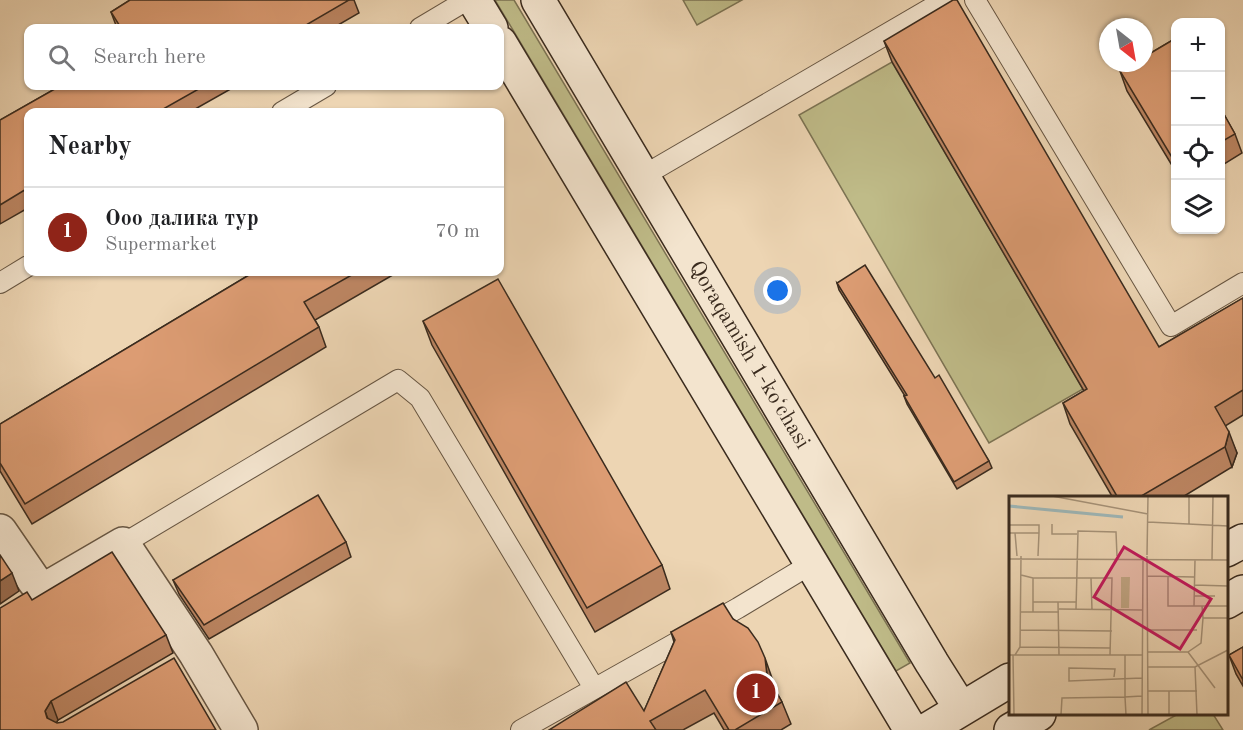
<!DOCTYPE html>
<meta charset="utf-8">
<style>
body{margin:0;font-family:"Old Standard TT",serif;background:#f2f2f2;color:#202124}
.controls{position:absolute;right:18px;top:18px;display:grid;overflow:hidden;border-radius:12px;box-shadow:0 2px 4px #0004}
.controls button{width:54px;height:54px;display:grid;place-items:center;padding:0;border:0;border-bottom:2px solid #e0e0e0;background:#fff;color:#202124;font:30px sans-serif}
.compass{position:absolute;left:1099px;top:18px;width:54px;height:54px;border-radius:50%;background:#fff;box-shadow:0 2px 4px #0004;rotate:149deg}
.you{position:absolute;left:778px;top:291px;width:21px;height:21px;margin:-15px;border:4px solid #fff;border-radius:50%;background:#1a73e8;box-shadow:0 0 0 9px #1a73e833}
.badge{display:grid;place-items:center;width:39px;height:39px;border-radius:50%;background:#8f2418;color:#fff;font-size:20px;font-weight:700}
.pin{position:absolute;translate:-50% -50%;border:3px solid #fff;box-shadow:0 2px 6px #0006}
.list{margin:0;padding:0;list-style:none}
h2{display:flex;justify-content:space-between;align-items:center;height:78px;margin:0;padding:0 24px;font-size:26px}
h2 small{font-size:20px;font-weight:400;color:#757577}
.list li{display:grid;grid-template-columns:39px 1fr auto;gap:18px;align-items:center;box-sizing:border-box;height:90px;padding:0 24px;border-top:2px solid #e0e0e0}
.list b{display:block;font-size:22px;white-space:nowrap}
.list p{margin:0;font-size:20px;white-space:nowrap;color:#757577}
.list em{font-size:20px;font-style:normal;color:#757577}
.icon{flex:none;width:33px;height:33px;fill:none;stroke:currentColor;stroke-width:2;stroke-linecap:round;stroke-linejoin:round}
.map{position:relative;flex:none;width:1243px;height:730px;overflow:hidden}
.search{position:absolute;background:#fff;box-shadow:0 2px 4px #0004;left:24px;top:24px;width:480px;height:66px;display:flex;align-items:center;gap:15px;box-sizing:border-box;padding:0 21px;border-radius:12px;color:#757577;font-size:22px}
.panel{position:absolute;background:#fff;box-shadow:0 2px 4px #0004;left:24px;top:108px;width:480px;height:168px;border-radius:12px}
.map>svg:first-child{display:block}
</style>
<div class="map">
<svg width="1243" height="730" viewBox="0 0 1243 730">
<rect width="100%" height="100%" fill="#edd5b3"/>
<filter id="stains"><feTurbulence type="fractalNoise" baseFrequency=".00333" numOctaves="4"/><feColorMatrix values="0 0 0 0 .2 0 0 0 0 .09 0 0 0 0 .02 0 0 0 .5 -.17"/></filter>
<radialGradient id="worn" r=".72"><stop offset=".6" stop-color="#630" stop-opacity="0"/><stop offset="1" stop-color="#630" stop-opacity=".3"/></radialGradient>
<path fill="#bfbb88" stroke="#7c7353" stroke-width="1.5" d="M 495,0 L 514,0 L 910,663 L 896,671 Z
M 683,0 L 742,0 L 697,25 Z
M 892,62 L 1083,389 L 989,443 L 799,115 Z
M 1178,714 L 1213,714 L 1223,730 L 1149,730 Z"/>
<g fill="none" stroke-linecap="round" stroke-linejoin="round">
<defs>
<path id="lane" d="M 975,0 L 1171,326 L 1243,283
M 420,28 L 467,0
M 282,112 L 326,86
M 643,176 L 945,0
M 0,283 L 28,266
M 123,544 L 398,380 L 420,398 L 594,688
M 521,730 L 738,608 L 811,564"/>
<path id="street" d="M 0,531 L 35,582 L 44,590 L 123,544 L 196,654 L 241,730"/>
<path id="secondary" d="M 474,0 L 491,28
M 538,0 L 932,663 L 961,709
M 500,43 L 911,730
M 1226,550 L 1243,541
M 1226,602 L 1243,592
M 927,730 L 1010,680
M 1011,730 L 1039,714"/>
</defs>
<use href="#lane" stroke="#675643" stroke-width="22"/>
<use href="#street" stroke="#675643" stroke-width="36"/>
<use href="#secondary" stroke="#3a2b1e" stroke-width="36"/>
<use href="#lane" stroke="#f3e4ce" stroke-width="20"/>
<use href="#street" stroke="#f3e4ce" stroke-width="33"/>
<use href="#secondary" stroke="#f3e4ce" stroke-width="33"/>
</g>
<path fill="#bd8663" stroke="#3a2b1e" stroke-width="1.5" d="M 130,0 L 354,0 L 359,13 L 333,28 L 117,28 L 111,12 Z
M 1176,38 L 1176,172 L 1127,91 L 1120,71 Z
M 884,41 L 1159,347 L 1243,298 L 1243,415 L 1225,426 L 1237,453 L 1232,467 L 1181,498 L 1113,498 L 1070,424 L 1063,403 L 1084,391 L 892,62 Z
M 60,86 L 236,86 L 190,112 L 28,112 L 28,208 L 0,224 L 0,120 Z
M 1221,109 L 1235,134 L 1242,153 L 1221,166 Z
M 254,272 L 398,272 L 315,320 L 319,327 L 326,347 L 32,524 L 0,471 L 0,424 Z
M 837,283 L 935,378 L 989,461 L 992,468 L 957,489 L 907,404 L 904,396 L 905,396 L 839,290 Z
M 423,321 L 662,565 L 670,589 L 595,632 L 432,345 Z
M 346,542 L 351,557 L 209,639 L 179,594 L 173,580 Z
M 32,600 L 166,635 L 173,653 L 58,720 L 56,723 L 0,730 Z
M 733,619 L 773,681 L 774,688 L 782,702 L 791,724 L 781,730 L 724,730 L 714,713 L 683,730 L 549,730 L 644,711 L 674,642 L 671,632 Z
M 1243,647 L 1243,686 L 1236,674 L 1229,655 Z"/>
<path fill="#9a6d50" stroke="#3a2b1e" stroke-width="1.5" d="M 1229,432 L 1237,453 L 1232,467 L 1225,447 Z
M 12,573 L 19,591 L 0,604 L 0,581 Z
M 765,658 L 773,681 L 775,698 L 767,675 Z
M 51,701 L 58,720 L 52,730 L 45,711 Z"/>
<path fill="#dc9c73" stroke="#3a2b1e" stroke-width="1.5" d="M 130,0 L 349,0 L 301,28 L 121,28 L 111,12 Z
M 953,0 L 957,0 L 1159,347 L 1243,298 L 1243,390 L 1215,407 L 1229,432 L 1225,447 L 1138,498 L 1118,498 L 1063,403 L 1087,389 L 884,41 Z
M 1176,38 L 1176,164 L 1120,71 L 1133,63 L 1144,63 L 1144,57 Z
M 60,86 L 204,86 L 158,112 L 28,112 L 28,188 L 0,205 L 0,120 Z
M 1221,109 L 1235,134 L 1221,142 Z
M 865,265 L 935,378 L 939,375 L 989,461 L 954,482 L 904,396 L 907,395 L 837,283 Z
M 254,272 L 357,272 L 304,302 L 319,327 L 25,504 L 0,463 L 0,424 Z
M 498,279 L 662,565 L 587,608 L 423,321 Z
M 318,495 L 346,542 L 204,625 L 173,580 Z
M 112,552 L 166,635 L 51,701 L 45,711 L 47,718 L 57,723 L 63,722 L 174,658 L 216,730 L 0,730 L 0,608 L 27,592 L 32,600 Z
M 0,555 L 12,573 L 0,581 Z
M 723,603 L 733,619 L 748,628 L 758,642 L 765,658 L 767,675 L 782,702 L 735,730 L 729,730 L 705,690 L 650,721 L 656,730 L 549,730 L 626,682 L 644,711 L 675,640 L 671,632 Z
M 1243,647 L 1243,680 L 1229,655 Z"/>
<g text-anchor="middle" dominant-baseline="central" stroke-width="6" stroke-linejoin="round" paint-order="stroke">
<g font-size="22" fill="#3a2b1e" stroke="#f3e4ce">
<text transform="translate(749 355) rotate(59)">Qoraqamish 1-koʻchasi</text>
</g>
</g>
<g transform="translate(1009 496)">
<rect width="219" height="219" fill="#edd5b3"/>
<path d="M 112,81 L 121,81 L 120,112 L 112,112 Z" fill="#bfbb88"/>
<path fill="none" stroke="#9db6b7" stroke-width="3" d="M 0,10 L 114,21"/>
<path fill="none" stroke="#a59177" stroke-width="1.5" d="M 43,0 L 139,18M 139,26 L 219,30M 43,28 L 43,38 L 68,38M 180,28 L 180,0M 0,29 L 30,29 L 30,37M 0,37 L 6,37 L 8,60M 6,37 L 30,37 L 29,60M 138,59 L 139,0M 138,60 L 139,219M 0,63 L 219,64M 203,64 L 204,0M 12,79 L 24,82 L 103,82 L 101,159M 138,80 L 185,81M 159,81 L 159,110 L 219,110M 24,82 L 24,116M 82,82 L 83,114M 185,89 L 219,90M 185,100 L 206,100M 24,106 L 67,106M 49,106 L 50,159M 185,110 L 186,64M 193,110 L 194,122 L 219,122M 50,113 L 133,114M 67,113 L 69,35 L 107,36 L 108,60M 12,116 L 50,116M 11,134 L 103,135M 139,134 L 188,134M 11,151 L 101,152M 138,156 L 179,156M 179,156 L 206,192M 179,156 L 192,147 L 194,122M 0,159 L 133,159M 4,159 L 5,219M 6,159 L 11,151 L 12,60M 138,171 L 186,171 L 219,154M 186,171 L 188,219M 105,181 L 106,173 L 60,172 L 60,185 L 133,182M 139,195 L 160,195 L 160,219M 160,195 L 188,195M 52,219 L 53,202 L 116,201 L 116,159M 117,219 L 116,201 L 133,200M 133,219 L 134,64"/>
<path fill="#c2185b" fill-opacity="0.15" stroke="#c2185b" stroke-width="3" d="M 115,51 L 202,103 L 171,153 L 85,101 Z"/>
<rect width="219" height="219" fill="none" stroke="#3a2b1e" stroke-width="3"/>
</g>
<rect width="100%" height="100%" filter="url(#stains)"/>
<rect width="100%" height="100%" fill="url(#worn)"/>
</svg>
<div class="controls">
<button>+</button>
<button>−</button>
<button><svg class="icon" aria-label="locate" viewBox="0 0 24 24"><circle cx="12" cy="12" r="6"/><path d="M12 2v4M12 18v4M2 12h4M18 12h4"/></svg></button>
<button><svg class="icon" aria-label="layers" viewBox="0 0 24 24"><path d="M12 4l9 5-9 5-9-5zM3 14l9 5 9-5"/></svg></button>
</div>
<svg class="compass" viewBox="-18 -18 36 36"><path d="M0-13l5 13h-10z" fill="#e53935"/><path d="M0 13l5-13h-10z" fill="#757577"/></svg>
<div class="you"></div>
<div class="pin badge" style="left:756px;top:693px">1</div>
<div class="search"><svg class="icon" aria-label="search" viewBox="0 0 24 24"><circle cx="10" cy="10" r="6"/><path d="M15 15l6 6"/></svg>Search here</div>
<section class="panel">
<h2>Nearby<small></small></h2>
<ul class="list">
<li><span class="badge">1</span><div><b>Ооо далика тур</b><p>Supermarket</p></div><em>70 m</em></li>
</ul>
</section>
</div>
